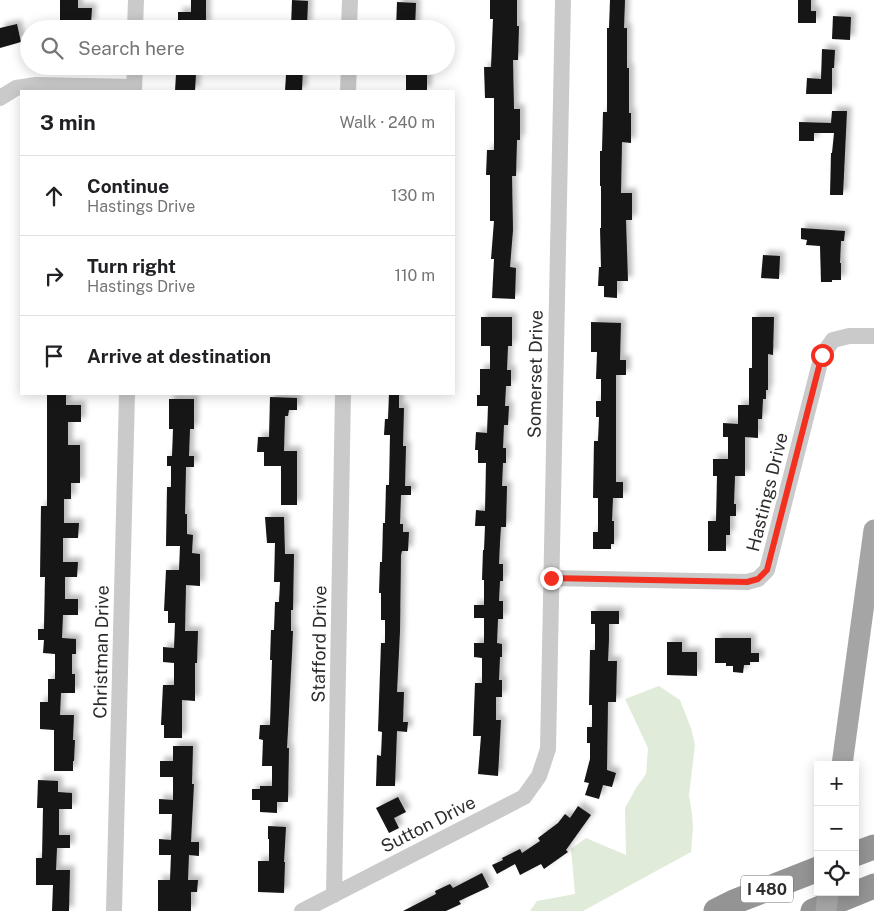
<!DOCTYPE html>
<meta charset="utf-8">
<style>
body{margin:0;font-family:"Public Sans",sans-serif;background:#f6f6f6;color:#202124}
.controls{position:absolute;right:15px;bottom:15px;display:grid;overflow:hidden;border-radius:0px;box-shadow:0 2px 12px #0003}
.controls button{width:45px;height:45px;display:grid;place-items:center;padding:0;border:0;border-bottom:1px solid #e0e0e0;background:#fff;color:#202124;font:25px sans-serif}
.stop{position:absolute;width:15px;height:15px;margin:-11px;border:4px solid #f33020;border-radius:50%;background:#fff}
.stop.end{background:#f33020;border-color:#fff;box-shadow:0 1px 5px #0008}
.list{margin:0;padding:0;list-style:none}
h2{display:flex;justify-content:space-between;align-items:center;height:65px;margin:0;padding:0 20px;font-size:21px}
h2 small{font-size:16px;font-weight:400;color:#757577}
.list li{display:grid;grid-template-columns:32px 1fr auto;gap:15px;align-items:center;box-sizing:border-box;height:80px;padding:0 20px;border-top:1px solid #e0e0e0}
.list b{display:block;font-size:19px;white-space:nowrap}
.list p{margin:0;font-size:16px;white-space:nowrap;color:#757577}
.list em{font-size:16px;font-style:normal;color:#757577}
.icon{flex:none;width:28px;height:28px;fill:none;stroke:currentColor;stroke-width:2;stroke-linecap:round;stroke-linejoin:round}
.map{position:relative;flex:none;width:874px;height:911px;overflow:hidden}
.search{position:absolute;background:#fff;box-shadow:0 2px 12px #0003;left:20px;top:20px;width:435px;height:55px;display:flex;align-items:center;gap:12px;box-sizing:border-box;padding:0 18px;border-radius:28px;color:#757577;font-size:19px}
.panel{position:absolute;background:#fff;box-shadow:0 2px 12px #0003;left:20px;top:90px;width:435px;height:305px;border-radius:0px}
.map>svg:first-child{display:block}
</style>
<div class="map">
<svg width="874" height="911" viewBox="0 0 874 911">
<defs>
<filter id="shadow"><feDropShadow dx="4.5" dy="-4.5" stdDeviation="2.5" flood-color="#0004"/></filter>
</defs>
<rect width="100%" height="100%" fill="#fff"/>
<path fill="#e0ecd9" d="M 659,686 L 680,700 L 691,728 L 695,745 L 689,795 L 692,814 L 693,828 L 691,852 L 583,911 L 530,911 L 537,901 L 575,894 L 571,849 L 586,838 L 626,855 L 625,808 L 636,788 L 646,774 L 648,748 L 625,699 Z"/>
<path fill="#141414" filter="url(#shadow)" d="M 60,0 L 78,0 L 78,8 L 92,8 L 91,24 L 60,24 Z
M 191,0 L 206,0 L 206,27 L 178,27 L 178,12 L 191,12 Z
M 292,0 L 308,1 L 307,27 L 291,27 Z
M 490,0 L 517,0 L 517,26 L 519,26 L 518,60 L 513,60 L 514,109 L 520,109 L 520,140 L 517,140 L 516,176 L 512,176 L 513,230 L 510,267 L 516,268 L 515,299 L 492,298 L 494,259 L 491,259 L 494,221 L 490,221 L 490,175 L 486,175 L 487,150 L 494,150 L 494,98 L 485,98 L 484,67 L 491,67 L 493,19 L 490,19 Z
M 610,0 L 625,0 L 624,28 L 627,28 L 627,68 L 629,68 L 629,113 L 631,113 L 631,143 L 622,142 L 621,193 L 632,193 L 632,220 L 626,220 L 628,281 L 617,281 L 617,298 L 604,297 L 604,286 L 598,286 L 599,267 L 601,267 L 600,228 L 601,228 L 601,186 L 600,186 L 600,151 L 602,151 L 603,112 L 607,112 L 607,28 L 609,28 Z
M 798,0 L 811,0 L 811,11 L 816,11 L 816,23 L 798,23 Z
M 397,2 L 416,3 L 415,29 L 396,29 Z
M 833,16 L 851,17 L 850,40 L 832,39 Z
M 17,24 L 21,42 L 0,48 L 0,28 Z
M 822,49 L 835,50 L 834,68 L 832,68 L 832,94 L 806,94 L 807,78 L 821,79 Z
M 292,66 L 303,66 L 302,91 L 285,91 L 286,75 L 292,75 Z
M 406,66 L 427,66 L 427,91 L 406,91 Z
M 176,74 L 196,74 L 195,91 L 175,91 Z
M 832,111 L 847,111 L 843,195 L 830,195 L 831,153 L 832,153 L 834,133 L 814,133 L 814,141 L 799,141 L 799,122 L 831,123 Z
M 801,228 L 845,231 L 844,241 L 841,241 L 840,263 L 841,263 L 841,280 L 832,280 L 832,282 L 821,282 L 820,246 L 806,245 L 807,240 L 801,239 Z
M 763,255 L 780,256 L 779,279 L 761,278 Z
M 481,317 L 512,317 L 512,346 L 508,346 L 507,370 L 511,370 L 511,386 L 506,386 L 505,406 L 509,406 L 508,425 L 504,425 L 503,448 L 506,448 L 506,463 L 503,463 L 502,486 L 507,486 L 506,527 L 501,527 L 500,542 L 499,564 L 503,564 L 503,581 L 500,581 L 499,601 L 503,601 L 503,619 L 498,619 L 497,643 L 502,644 L 502,657 L 500,657 L 499,680 L 502,680 L 502,697 L 496,697 L 496,720 L 501,720 L 498,776 L 478,774 L 481,736 L 473,736 L 475,683 L 482,683 L 482,658 L 474,657 L 474,643 L 484,643 L 484,618 L 474,618 L 474,605 L 484,605 L 484,580 L 482,580 L 483,550 L 484,550 L 485,526 L 475,526 L 476,510 L 485,511 L 486,463 L 478,463 L 478,450 L 475,450 L 476,432 L 487,433 L 488,406 L 477,406 L 477,395 L 480,395 L 480,369 L 490,369 L 490,346 L 481,346 Z
M 752,317 L 774,317 L 773,355 L 768,354 L 768,390 L 766,390 L 766,399 L 763,399 L 762,419 L 758,419 L 758,438 L 745,437 L 745,476 L 735,476 L 734,504 L 736,504 L 736,516 L 730,516 L 730,535 L 726,535 L 726,551 L 708,551 L 708,521 L 716,521 L 717,476 L 713,476 L 713,459 L 728,459 L 728,437 L 723,437 L 723,423 L 738,424 L 738,405 L 749,405 L 749,368 L 752,368 Z
M 591,322 L 621,323 L 620,360 L 626,360 L 626,375 L 616,375 L 616,482 L 623,482 L 623,498 L 613,498 L 612,521 L 614,521 L 614,544 L 611,544 L 611,549 L 593,549 L 593,532 L 598,532 L 598,498 L 593,498 L 594,441 L 598,441 L 599,417 L 596,417 L 596,401 L 601,401 L 601,379 L 596,379 L 597,352 L 591,352 Z
M 47,394 L 66,394 L 66,405 L 81,405 L 81,422 L 68,422 L 68,445 L 80,445 L 80,483 L 71,483 L 71,499 L 64,499 L 64,523 L 79,523 L 78,538 L 63,538 L 63,562 L 78,562 L 77,577 L 65,577 L 65,599 L 78,599 L 78,615 L 63,615 L 62,638 L 76,639 L 76,654 L 72,654 L 72,674 L 75,674 L 75,693 L 61,693 L 60,715 L 74,715 L 73,740 L 75,740 L 74,761 L 73,761 L 73,771 L 54,771 L 54,730 L 40,729 L 40,702 L 48,702 L 48,679 L 55,679 L 55,654 L 43,653 L 44,640 L 38,640 L 38,629 L 44,629 L 44,626 L 45,577 L 40,577 L 41,506 L 47,506 Z
M 389,394 L 399,394 L 399,408 L 404,408 L 403,446 L 406,446 L 405,486 L 411,486 L 411,495 L 401,495 L 400,524 L 403,524 L 403,532 L 409,532 L 408,551 L 402,551 L 401,555 L 400,631 L 397,692 L 404,692 L 403,722 L 408,722 L 407,732 L 397,731 L 395,786 L 376,786 L 377,755 L 381,756 L 382,732 L 378,731 L 381,643 L 385,643 L 385,620 L 381,620 L 381,593 L 379,593 L 380,562 L 382,562 L 383,523 L 385,523 L 386,485 L 389,485 L 390,435 L 384,435 L 385,419 L 388,419 Z
M 270,397 L 297,398 L 297,410 L 289,410 L 288,416 L 285,416 L 284,451 L 297,451 L 297,505 L 281,505 L 281,466 L 264,466 L 264,452 L 257,452 L 258,437 L 269,437 Z
M 169,399 L 194,399 L 194,429 L 190,429 L 189,456 L 194,456 L 194,467 L 186,467 L 185,514 L 187,514 L 187,534 L 193,535 L 192,553 L 200,554 L 200,586 L 186,585 L 185,631 L 198,631 L 197,663 L 195,663 L 195,701 L 182,700 L 182,738 L 164,738 L 164,725 L 161,725 L 163,685 L 174,685 L 174,663 L 163,662 L 163,647 L 174,648 L 175,623 L 168,623 L 168,611 L 164,611 L 166,570 L 179,570 L 180,546 L 166,546 L 167,487 L 171,487 L 171,466 L 167,466 L 167,456 L 172,456 L 173,429 L 169,429 Z
M 265,517 L 284,517 L 285,554 L 294,554 L 293,610 L 291,610 L 291,631 L 293,631 L 292,654 L 287,748 L 289,748 L 288,802 L 277,802 L 277,813 L 260,812 L 260,800 L 252,800 L 252,789 L 260,789 L 260,786 L 272,786 L 272,766 L 262,766 L 263,740 L 259,739 L 260,725 L 270,725 L 272,660 L 270,660 L 271,630 L 274,630 L 275,602 L 279,602 L 280,582 L 274,582 L 275,543 L 267,543 Z
M 591,611 L 619,611 L 619,624 L 609,624 L 609,639 L 608,661 L 617,661 L 616,702 L 608,702 L 607,770 L 616,773 L 612,787 L 603,785 L 599,799 L 585,795 L 589,783 L 584,782 L 590,759 L 590,743 L 587,743 L 587,727 L 592,727 L 592,705 L 589,705 L 590,650 L 595,650 L 595,624 L 591,624 Z
M 715,638 L 751,638 L 751,653 L 759,653 L 759,662 L 750,662 L 750,665 L 744,665 L 743,673 L 733,672 L 733,666 L 726,666 L 726,663 L 715,663 Z
M 667,642 L 682,642 L 682,652 L 697,652 L 697,676 L 667,675 Z
M 173,746 L 193,746 L 192,784 L 194,784 L 191,842 L 199,842 L 199,856 L 189,855 L 188,880 L 198,880 L 197,892 L 191,892 L 191,911 L 158,911 L 158,880 L 170,880 L 171,855 L 159,855 L 159,839 L 171,840 L 172,814 L 159,814 L 159,799 L 173,800 L 173,777 L 160,777 L 160,761 L 173,761 Z
M 38,780 L 58,781 L 58,792 L 72,793 L 72,809 L 59,809 L 59,835 L 70,835 L 70,848 L 57,848 L 56,870 L 70,870 L 69,911 L 52,911 L 53,885 L 36,885 L 36,858 L 42,858 L 43,808 L 37,808 Z
M 398,797 L 406,812 L 394,818 L 399,828 L 389,833 L 376,808 Z
M 578,806 L 591,815 L 566,850 L 568,852 L 544,869 L 541,864 L 520,875 L 515,864 L 497,874 L 492,865 L 503,860 L 502,858 L 520,849 L 522,853 L 540,841 L 538,838 L 558,823 L 565,814 L 570,818 Z
M 268,826 L 286,827 L 284,862 L 285,862 L 284,893 L 258,892 L 258,861 L 269,861 L 269,839 L 268,839 Z
M 482,873 L 489,887 L 459,901 L 461,904 L 446,911 L 403,911 L 436,894 L 435,891 L 450,884 L 453,888 Z"/>
<g fill="none" stroke-linecap="round" stroke-linejoin="round">
<path stroke="#cacaca" stroke-width="16" d="M 135,29 L 136,0
M 349,29 L 350,0
M 134,91 L 135,66
M 348,91 L 349,66
M 0,98 L 16,88 L 36,85 L 134,87
M 551,578 L 747,582 L 758,579 L 767,570 L 822,355 L 833,340 L 849,336 L 874,336
M 334,895 L 343,394
M 114,911 L 127,394
M 302,911 L 524,797 L 539,776 L 548,749 L 563,0"/>
<path stroke="#a5a5a5" stroke-width="21" d="M 842,765 L 874,530"/>
<path stroke="#949494" stroke-width="25" d="M 855,854 L 874,847
M 716,911 L 734,902 L 818,869
M 813,911 L 874,886"/>
<path stroke="#a5a5a5" stroke-width="21" d="M 826,911 L 828,892"/>
</g>
<g fill="none" stroke-linecap="round" stroke-linejoin="round">
<path stroke="#f33020" stroke-width="6" d="M 551,578 L 747,582 L 758,579 L 767,570 L 822,355"/>
</g>
<g text-anchor="middle" dominant-baseline="central" stroke-width="5" stroke-linejoin="round" paint-order="stroke">
<rect fill="#fff" stroke="#6c6c6c" stroke-width="1" x="741" y="875.5" width="52" height="27" rx="4"/>
<g font-size="16" font-weight="bold" fill="#2d2d2d">
<text x="767" y="889">I 480</text>
</g>
<g font-size="18" fill="#2d2d2d" stroke="#fff">
<text transform="translate(535 374) rotate(-89)">Somerset Drive</text>
<text transform="translate(767 492) rotate(-76)">Hastings Drive</text>
<text transform="translate(319 644) rotate(-89)">Stafford Drive</text>
<text transform="translate(101 652) rotate(-89)">Christman Drive</text>
<text transform="translate(428 824) rotate(-27)">Sutton Drive</text>
</g>
</g>
</svg>
<div class="controls">
<button>+</button>
<button>−</button>
<button><svg class="icon" aria-label="locate" viewBox="0 0 24 24"><circle cx="12" cy="12" r="6"/><path d="M12 2v4M12 18v4M2 12h4M18 12h4"/></svg></button>
</div>
<div class="stop" style="left:822px;top:355px"></div>
<div class="stop end" style="left:551px;top:578px"></div>
<div class="search"><svg class="icon" aria-label="search" viewBox="0 0 24 24"><circle cx="10" cy="10" r="6"/><path d="M15 15l6 6"/></svg>Search here</div>
<section class="panel">
<h2>3 min<small>Walk · 240 m</small></h2>
<ul class="list">
<li><svg class="icon" aria-label="ahead" viewBox="0 0 24 24"><path d="M12 20V5M6 11l6-6 6 6"/></svg><div><b>Continue</b><p>Hastings Drive</p></div><em>130 m</em></li>
<li><svg class="icon" aria-label="right" viewBox="0 0 24 24"><path d="M7 20v-9h11M14 6l5 5-5 5"/></svg><div><b>Turn right</b><p>Hastings Drive</p></div><em>110 m</em></li>
<li><svg class="icon" aria-label="arrive" viewBox="0 0 24 24"><path d="M6 21V4h12l-3 4 3 4H6"/></svg><div><b>Arrive at destination</b></div></li>
</ul>
</section>
</div>
